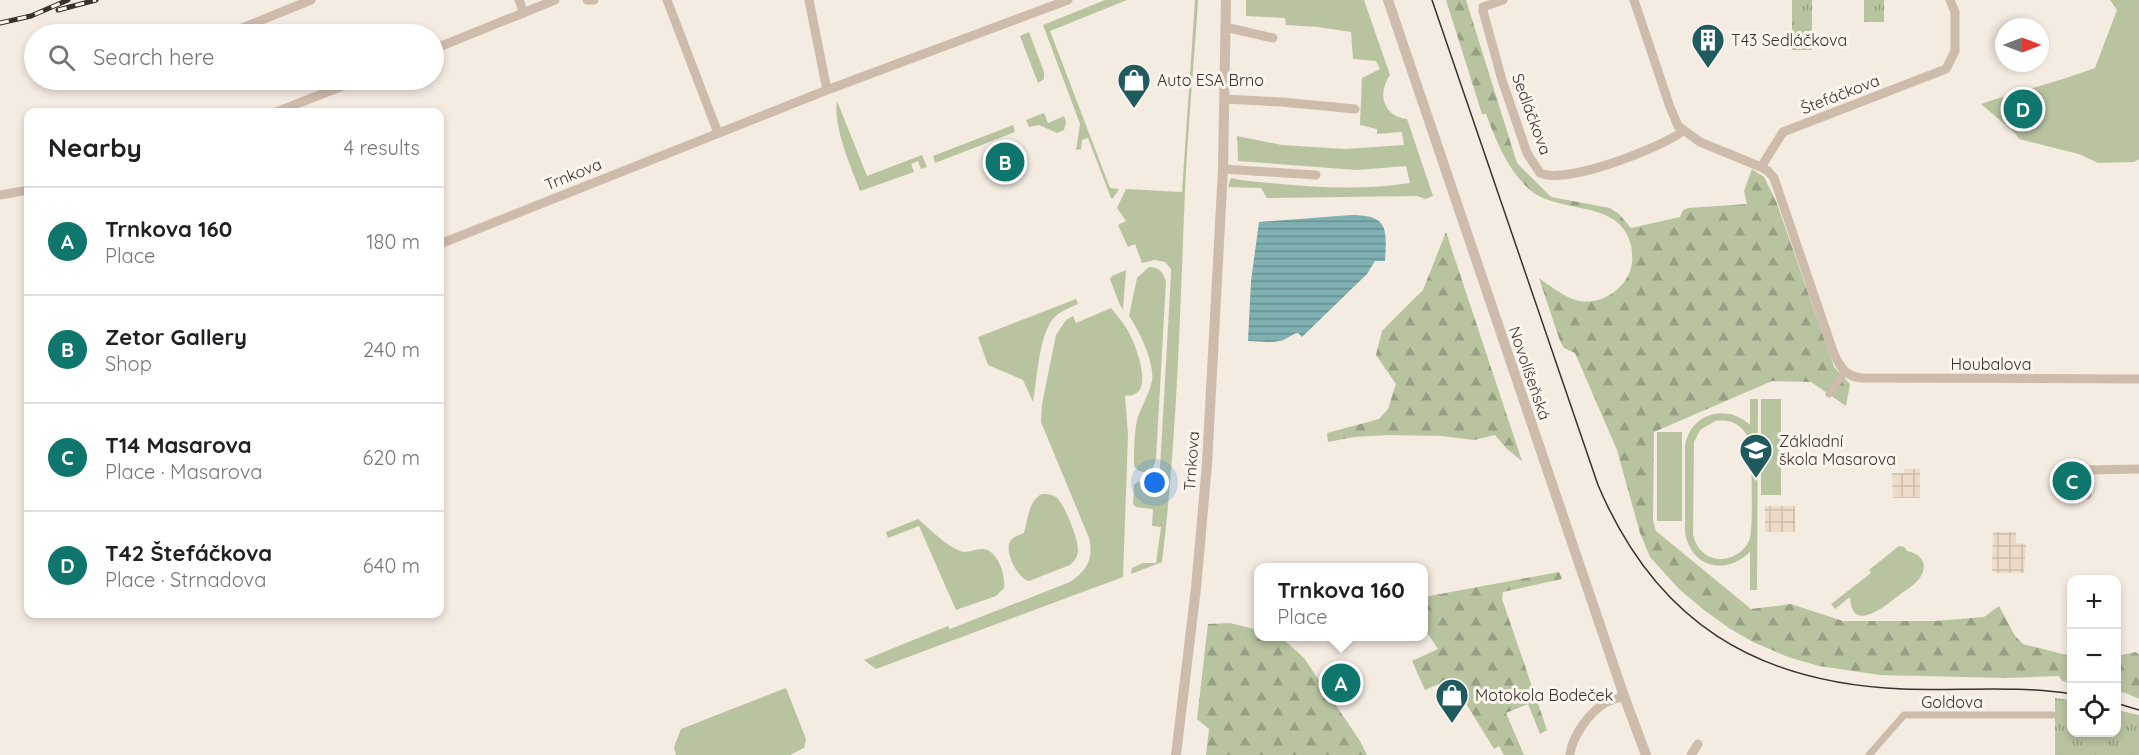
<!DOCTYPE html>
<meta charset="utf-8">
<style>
body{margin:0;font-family:Quicksand,sans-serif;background:#f6f6f6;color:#202124}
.controls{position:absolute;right:18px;bottom:18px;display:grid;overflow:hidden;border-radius:12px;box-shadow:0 3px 9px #0003}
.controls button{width:54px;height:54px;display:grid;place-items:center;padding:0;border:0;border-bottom:2px solid #e0e0e0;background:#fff;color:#202124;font:30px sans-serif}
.compass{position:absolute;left:1995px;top:18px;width:54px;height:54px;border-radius:50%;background:#fff;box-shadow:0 3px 9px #0003;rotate:90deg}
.you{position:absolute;left:1155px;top:483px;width:21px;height:21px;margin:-15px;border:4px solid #fff;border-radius:50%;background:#1a73e8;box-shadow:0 0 0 9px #1a73e833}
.badge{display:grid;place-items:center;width:39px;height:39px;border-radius:50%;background:#0f766e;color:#fff;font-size:20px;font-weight:700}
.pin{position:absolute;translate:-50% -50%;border:3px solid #fff;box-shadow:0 2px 6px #0006}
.popup{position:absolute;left:1254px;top:563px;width:174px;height:78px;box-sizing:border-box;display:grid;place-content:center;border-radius:12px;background:#fff;filter:drop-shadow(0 2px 4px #0005);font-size:20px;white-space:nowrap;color:#757577}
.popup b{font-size:22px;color:#202124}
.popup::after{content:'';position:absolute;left:50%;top:100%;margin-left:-12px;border:12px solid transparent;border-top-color:#fff}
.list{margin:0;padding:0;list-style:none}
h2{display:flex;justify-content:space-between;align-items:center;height:78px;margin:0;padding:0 24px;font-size:26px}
h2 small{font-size:20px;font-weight:400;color:#757577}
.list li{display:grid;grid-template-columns:39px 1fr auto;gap:18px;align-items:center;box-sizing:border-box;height:108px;padding:0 24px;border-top:2px solid #e0e0e0}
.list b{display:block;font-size:22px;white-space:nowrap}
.list p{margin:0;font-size:20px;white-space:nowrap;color:#757577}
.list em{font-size:20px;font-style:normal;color:#757577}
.icon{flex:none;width:33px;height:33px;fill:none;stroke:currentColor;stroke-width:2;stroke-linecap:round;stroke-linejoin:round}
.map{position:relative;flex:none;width:2139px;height:755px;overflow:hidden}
.search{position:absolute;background:#fff;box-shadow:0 3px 9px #0003;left:24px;top:24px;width:420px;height:66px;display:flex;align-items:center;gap:15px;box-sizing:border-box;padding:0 21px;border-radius:33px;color:#757577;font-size:22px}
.panel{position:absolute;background:#fff;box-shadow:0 3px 9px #0003;left:24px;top:108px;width:420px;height:510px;border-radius:12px}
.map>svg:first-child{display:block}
</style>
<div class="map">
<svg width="2139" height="755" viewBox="0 0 2139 755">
<defs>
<pattern id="forest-firs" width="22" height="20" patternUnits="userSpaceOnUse" patternTransform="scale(1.5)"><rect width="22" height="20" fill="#b8c4a0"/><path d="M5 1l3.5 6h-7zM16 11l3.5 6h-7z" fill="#97a083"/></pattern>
<pattern id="park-tufts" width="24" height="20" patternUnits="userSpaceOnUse" patternTransform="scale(1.5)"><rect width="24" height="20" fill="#b8c4a0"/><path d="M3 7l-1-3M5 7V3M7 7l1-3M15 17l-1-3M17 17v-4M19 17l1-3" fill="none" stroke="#97a083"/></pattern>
<pattern id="plaza-grid" width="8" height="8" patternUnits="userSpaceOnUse" patternTransform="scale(1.5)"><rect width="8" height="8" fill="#ecdcc8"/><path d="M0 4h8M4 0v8" fill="none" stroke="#cbbdac"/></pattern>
<pattern id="water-rules" width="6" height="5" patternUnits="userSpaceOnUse" patternTransform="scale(1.5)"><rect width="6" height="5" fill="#7fb0b2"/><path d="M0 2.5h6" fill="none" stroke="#699091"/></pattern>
</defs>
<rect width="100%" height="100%" fill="#f4ebe1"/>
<path fill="#b8c4a0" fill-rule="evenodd" d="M 1105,0 L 1127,0 L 1050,31 L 1110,188 L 1119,189 L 1113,198 L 1111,198 L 1088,138 L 1082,140 L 1081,149 L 1076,150 L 1080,124 L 1043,25 Z
M 1195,0 L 1198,0 C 1194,64 1188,127 1185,190 C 1180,314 1177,438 1162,562 L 1131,574 L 1132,568 L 1143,563 L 1156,563 L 1161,527 L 1152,526 L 1153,509 L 1136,507 L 1133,504 L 1134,485 C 1143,475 1156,485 1160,468 L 1171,274 L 1171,269 L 1165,262 L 1154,260 L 1142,263 L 1135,244 L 1128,247 L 1118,225 L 1126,221 L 1117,208 L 1126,189 L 1182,192 Z
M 1246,0 L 1364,0 L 1390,75 C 1377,93 1383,116 1407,119 L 1433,196 L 1425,199 L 1417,196 L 1267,198 L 1261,188 L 1228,187 L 1231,178 L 1240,180 C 1296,186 1354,192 1410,183 L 1406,166 L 1357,170 L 1238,161 L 1237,136 L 1282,145 L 1345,149 L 1404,145 L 1402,132 L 1377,134 L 1377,129 L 1360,125 L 1362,78 L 1380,69 L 1376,61 L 1353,59 L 1351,32 L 1318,27 L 1286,25 L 1285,18 L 1246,16 Z
M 2110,0 L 2139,0 L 2139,159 L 2134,162 L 2098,163 L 2079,154 L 2019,139 L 2016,134 L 1981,104 C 2019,91 2057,82 2095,68 L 2117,10 Z
M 1029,32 L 1044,72 L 1044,79 L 1038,83 L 1020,36 Z
M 837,101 L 867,176 L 922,155 L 927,167 L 921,169 L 918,161 L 911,164 L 914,172 L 860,191 C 851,167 833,127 837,101 Z
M 1044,113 L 1048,123 L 1064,116 L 1066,122 L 1064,130 L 1057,133 L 1039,125 L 1029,127 L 1026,120 Z
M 1013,125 L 1015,132 L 935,163 L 933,156 Z
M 1149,267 C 1159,267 1163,272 1166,281 L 1156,459 L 1152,470 C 1144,473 1139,473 1134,466 C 1134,451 1134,435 1137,420 C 1141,407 1149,394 1152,381 C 1155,363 1139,330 1129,316 L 1137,278 Z
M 1126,270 L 1123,310 L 1119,303 L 1110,279 L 1112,276 Z
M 1076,299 L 1078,304 C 1069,308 1060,311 1053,319 C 1039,335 1037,380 1033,402 L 1023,380 L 988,365 L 978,337 Z
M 1111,308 C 1117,316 1124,323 1128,331 C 1135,343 1152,386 1135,394 C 1132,396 1128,395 1125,396 L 1128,435 L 1123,577 L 876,669 L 864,660 L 948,626 L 950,629 L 1070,582 C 1087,571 1094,558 1089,538 L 1041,422 L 1042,404 L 1056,335 L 1066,320 L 1073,316 L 1076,323 Z
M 1750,399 L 1758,399 L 1757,590 L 1750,590 L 1750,552 C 1726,575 1692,569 1685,533 L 1685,446 C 1690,413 1727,403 1750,425 ZM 1715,421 C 1734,418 1747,428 1751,447 C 1751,464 1754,529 1749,541 C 1743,554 1727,562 1713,558 C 1702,555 1695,545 1693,534 L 1694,442 L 1700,430 Z
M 1761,399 L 1781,399 L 1781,495 L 1761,495 Z
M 1657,432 L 1682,432 L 1682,521 L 1657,521 Z
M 1042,494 C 1047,494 1051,494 1056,497 C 1064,503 1078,538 1078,549 C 1078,556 1075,561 1070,565 L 1029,581 C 1017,578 1003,550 1011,540 C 1015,536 1020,535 1024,533 C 1028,520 1028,501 1042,494 Z
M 918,519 C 930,529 945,545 960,551 C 968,554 975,548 983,549 C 998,550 1006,576 1004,588 L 996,596 L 956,610 L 919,526 L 888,538 L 886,532 Z
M 1899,546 L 1904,547 L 1907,551 C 1919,553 1928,562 1922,574 C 1918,584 1905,590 1898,596 C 1884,607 1851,634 1850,597 L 1835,609 L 1831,604 L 1871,573 L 1869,570 Z
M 786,688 L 806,739 L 804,748 L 790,755 L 676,755 L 674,747 L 681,729 Z"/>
<path fill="url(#forest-firs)" d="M 1446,0 L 1466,0 L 1517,163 L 1551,197 L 1610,208 L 1619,214 L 1631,228 L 1680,217 L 1683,210 L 1688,208 L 1747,204 L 1744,191 L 1752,169 L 1764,177 L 1776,201 L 1834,367 L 1850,384 L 1846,406 L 1811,382 L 1772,381 L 1654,432 L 1653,521 L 1656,531 L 1751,609 L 1791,604 L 1843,621 L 1935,621 L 1984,617 L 1999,606 L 2015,636 L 2023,644 L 2071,656 L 2071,683 L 2062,681 L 2059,676 L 2007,678 L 1880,675 L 1819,666 L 1788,657 L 1753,642 L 1729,628 L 1704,610 L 1679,589 L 1650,557 L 1640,533 L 1617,450 L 1575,353 L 1564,348 L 1560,341 L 1539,278 C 1549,285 1559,293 1570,298 C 1592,308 1617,296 1628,276 C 1633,266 1633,256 1631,245 C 1620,198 1557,215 1529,189 C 1507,169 1496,140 1486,114 L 1482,114 Z
M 1446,232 L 1514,437 L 1522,461 L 1507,449 L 1495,435 L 1474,440 L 1442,436 L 1388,435 L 1354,437 L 1328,442 L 1327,433 L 1379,419 L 1388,409 L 1396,384 L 1376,355 L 1382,331 L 1423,290 Z
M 1559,572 L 1562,579 L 1503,592 L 1502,599 L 1547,730 L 1540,734 L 1528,704 L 1506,713 L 1524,755 L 1504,755 L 1499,746 L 1494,749 L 1451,679 L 1425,690 L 1412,661 L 1438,649 L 1424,628 L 1424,597 Z
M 1230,623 L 1258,630 L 1258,636 L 1281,637 L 1304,658 L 1360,741 L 1367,755 L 1206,755 L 1209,729 L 1197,719 L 1208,624 Z
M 2136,652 L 2139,655 L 2139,699 L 2128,694 L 2117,691 L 2117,656 Z"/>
<path fill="url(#park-tufts)" d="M 1792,0 L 1812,0 L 1812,50 L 1792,50 Z
M 1864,0 L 1884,0 L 1884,22 L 1864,22 Z
M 2055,698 L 2071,700 L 2072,732 L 2116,732 L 2117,710 L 2139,715 L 2139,755 L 2055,755 Z"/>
<path fill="url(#plaza-grid)" d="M 1904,469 L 1920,469 L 1920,498 L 1893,498 L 1892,473 L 1904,473 Z
M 1765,506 L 1795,506 L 1795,532 L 1765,532 Z
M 1993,532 L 2016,532 L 2016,543 L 2026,544 L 2024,573 L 1998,573 L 1992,571 Z"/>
<path fill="url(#water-rules)" d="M 1351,215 C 1388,215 1387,228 1385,261 L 1375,261 L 1367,274 L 1302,337 L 1298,333 C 1291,334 1287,340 1279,341 C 1270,343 1258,341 1248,341 L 1251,281 L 1259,222 Z"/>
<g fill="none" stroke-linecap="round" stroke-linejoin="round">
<path stroke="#cdbbac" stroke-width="7" d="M 1829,394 L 1845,372
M 1869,755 L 1904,715 L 2053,715"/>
<path stroke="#cdbbac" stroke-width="9" d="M 519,0 L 524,13
M 587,0 L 594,0
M 667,0 L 718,133
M 809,0 L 827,90
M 1503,0 L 1483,7 L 1483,11 L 1502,80 L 1527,153 L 1540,173 C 1566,185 1661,148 1683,131
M 1634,0 L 1670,107 L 1678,126 L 1700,142 L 1761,167 L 1768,171 L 1774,178 L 1834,354 C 1840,367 1846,377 1862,378 L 2139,379
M 1225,27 L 1273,38
M 227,34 L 311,0
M 434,49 L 555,0
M 1224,99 L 1282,102 L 1355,109
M 276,112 L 358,80
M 1761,167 L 1783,132 L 1946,69 L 1955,51 L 1955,12 L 1950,0
M 1223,169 L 1316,175
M 0,195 L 28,190
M 440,244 L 827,90 L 1068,0
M 2087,495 L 2086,470 L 2139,469
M 1570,755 C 1572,736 1589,713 1605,703 C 1611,700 1618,698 1624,696
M 1691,755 L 1698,744"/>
<path stroke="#cdbbac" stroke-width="10" d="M 1388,0 L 1624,696 L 1646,755
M 1176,755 L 1196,588 L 1207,464 L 1223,169 L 1226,0"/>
<path stroke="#3b302b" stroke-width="1.5" d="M 1432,0 L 1598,485 C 1656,622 1756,683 1903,689 C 1959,691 2016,685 2072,694
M 2116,703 L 2139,710"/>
<defs>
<path id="rail" d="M 58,10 L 96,0
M 0,23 L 31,16 L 68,0"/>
</defs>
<use href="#rail" stroke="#3b302b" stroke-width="5"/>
<use href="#rail" stroke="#fbf5ee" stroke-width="3" stroke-dasharray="9" stroke-linecap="butt"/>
</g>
<defs>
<symbol id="building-pin" viewBox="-11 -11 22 30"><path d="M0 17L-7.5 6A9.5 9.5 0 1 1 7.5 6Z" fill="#1f5a5e" stroke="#fbf5ee"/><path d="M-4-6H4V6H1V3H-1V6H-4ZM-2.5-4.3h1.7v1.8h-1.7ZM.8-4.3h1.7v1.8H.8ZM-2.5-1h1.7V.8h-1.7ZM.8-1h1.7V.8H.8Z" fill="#fff"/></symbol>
<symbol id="shop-pin" viewBox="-11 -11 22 30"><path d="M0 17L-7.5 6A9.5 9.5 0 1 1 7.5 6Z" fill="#1f5a5e" stroke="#fbf5ee"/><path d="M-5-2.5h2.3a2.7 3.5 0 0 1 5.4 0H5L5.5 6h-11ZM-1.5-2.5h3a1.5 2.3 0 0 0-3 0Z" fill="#fff"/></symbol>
<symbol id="school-pin" viewBox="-11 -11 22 30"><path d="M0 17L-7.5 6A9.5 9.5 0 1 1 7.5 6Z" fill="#1f5a5e" stroke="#fbf5ee"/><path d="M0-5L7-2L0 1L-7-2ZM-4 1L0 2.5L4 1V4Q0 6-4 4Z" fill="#fff"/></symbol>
</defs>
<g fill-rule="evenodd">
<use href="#building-pin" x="1689" y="21" width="38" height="52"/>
<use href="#shop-pin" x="1115" y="61" width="38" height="52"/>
<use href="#school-pin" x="1737" y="431" width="38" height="52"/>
<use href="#shop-pin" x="1433" y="676" width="38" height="52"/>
</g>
<g text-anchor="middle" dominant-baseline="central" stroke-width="6" stroke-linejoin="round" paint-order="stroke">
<g font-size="16" fill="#3b302b" stroke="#fbf5ee" text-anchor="start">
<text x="1731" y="40">T43 Sedláčkova</text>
<text x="1157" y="80">Auto ESA Brno</text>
<text x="1779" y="441">Základní<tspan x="1779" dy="18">škola Masarova</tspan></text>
<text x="1475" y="695">Motokola Bodeček</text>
</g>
<g font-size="16" fill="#3b302b" stroke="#fbf5ee">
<text transform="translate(1840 94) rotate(-21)">Štefáčkova</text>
<text transform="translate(1532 114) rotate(70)">Sedláčkova</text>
<text transform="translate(573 174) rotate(-22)">Trnkova</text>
<text x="1991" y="364">Houbalova</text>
<text transform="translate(1530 373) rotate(71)">Novolíšeňská</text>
<text transform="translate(1191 461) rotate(-86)">Trnkova</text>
<text x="1952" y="702">Goldova</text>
</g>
</g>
</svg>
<div class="controls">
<button>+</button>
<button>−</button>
<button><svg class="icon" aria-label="locate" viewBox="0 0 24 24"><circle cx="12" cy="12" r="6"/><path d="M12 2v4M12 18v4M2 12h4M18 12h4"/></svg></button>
</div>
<svg class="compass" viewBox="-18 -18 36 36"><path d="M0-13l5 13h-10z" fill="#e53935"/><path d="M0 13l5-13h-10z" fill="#757577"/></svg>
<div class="you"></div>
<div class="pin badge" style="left:1341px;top:683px">A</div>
<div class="popup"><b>Trnkova 160</b>Place</div>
<div class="pin badge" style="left:1005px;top:162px">B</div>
<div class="pin badge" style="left:2072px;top:481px">C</div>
<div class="pin badge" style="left:2023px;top:109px">D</div>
<div class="search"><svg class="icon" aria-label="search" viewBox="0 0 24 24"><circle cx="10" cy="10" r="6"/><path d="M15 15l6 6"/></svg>Search here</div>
<section class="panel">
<h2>Nearby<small>4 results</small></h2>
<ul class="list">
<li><span class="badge">A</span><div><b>Trnkova 160</b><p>Place</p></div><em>180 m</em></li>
<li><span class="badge">B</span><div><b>Zetor Gallery</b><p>Shop</p></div><em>240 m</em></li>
<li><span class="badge">C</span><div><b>T14 Masarova</b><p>Place · Masarova</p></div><em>620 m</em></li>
<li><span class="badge">D</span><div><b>T42 Štefáčkova</b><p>Place · Strnadova</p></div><em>640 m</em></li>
</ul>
</section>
</div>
